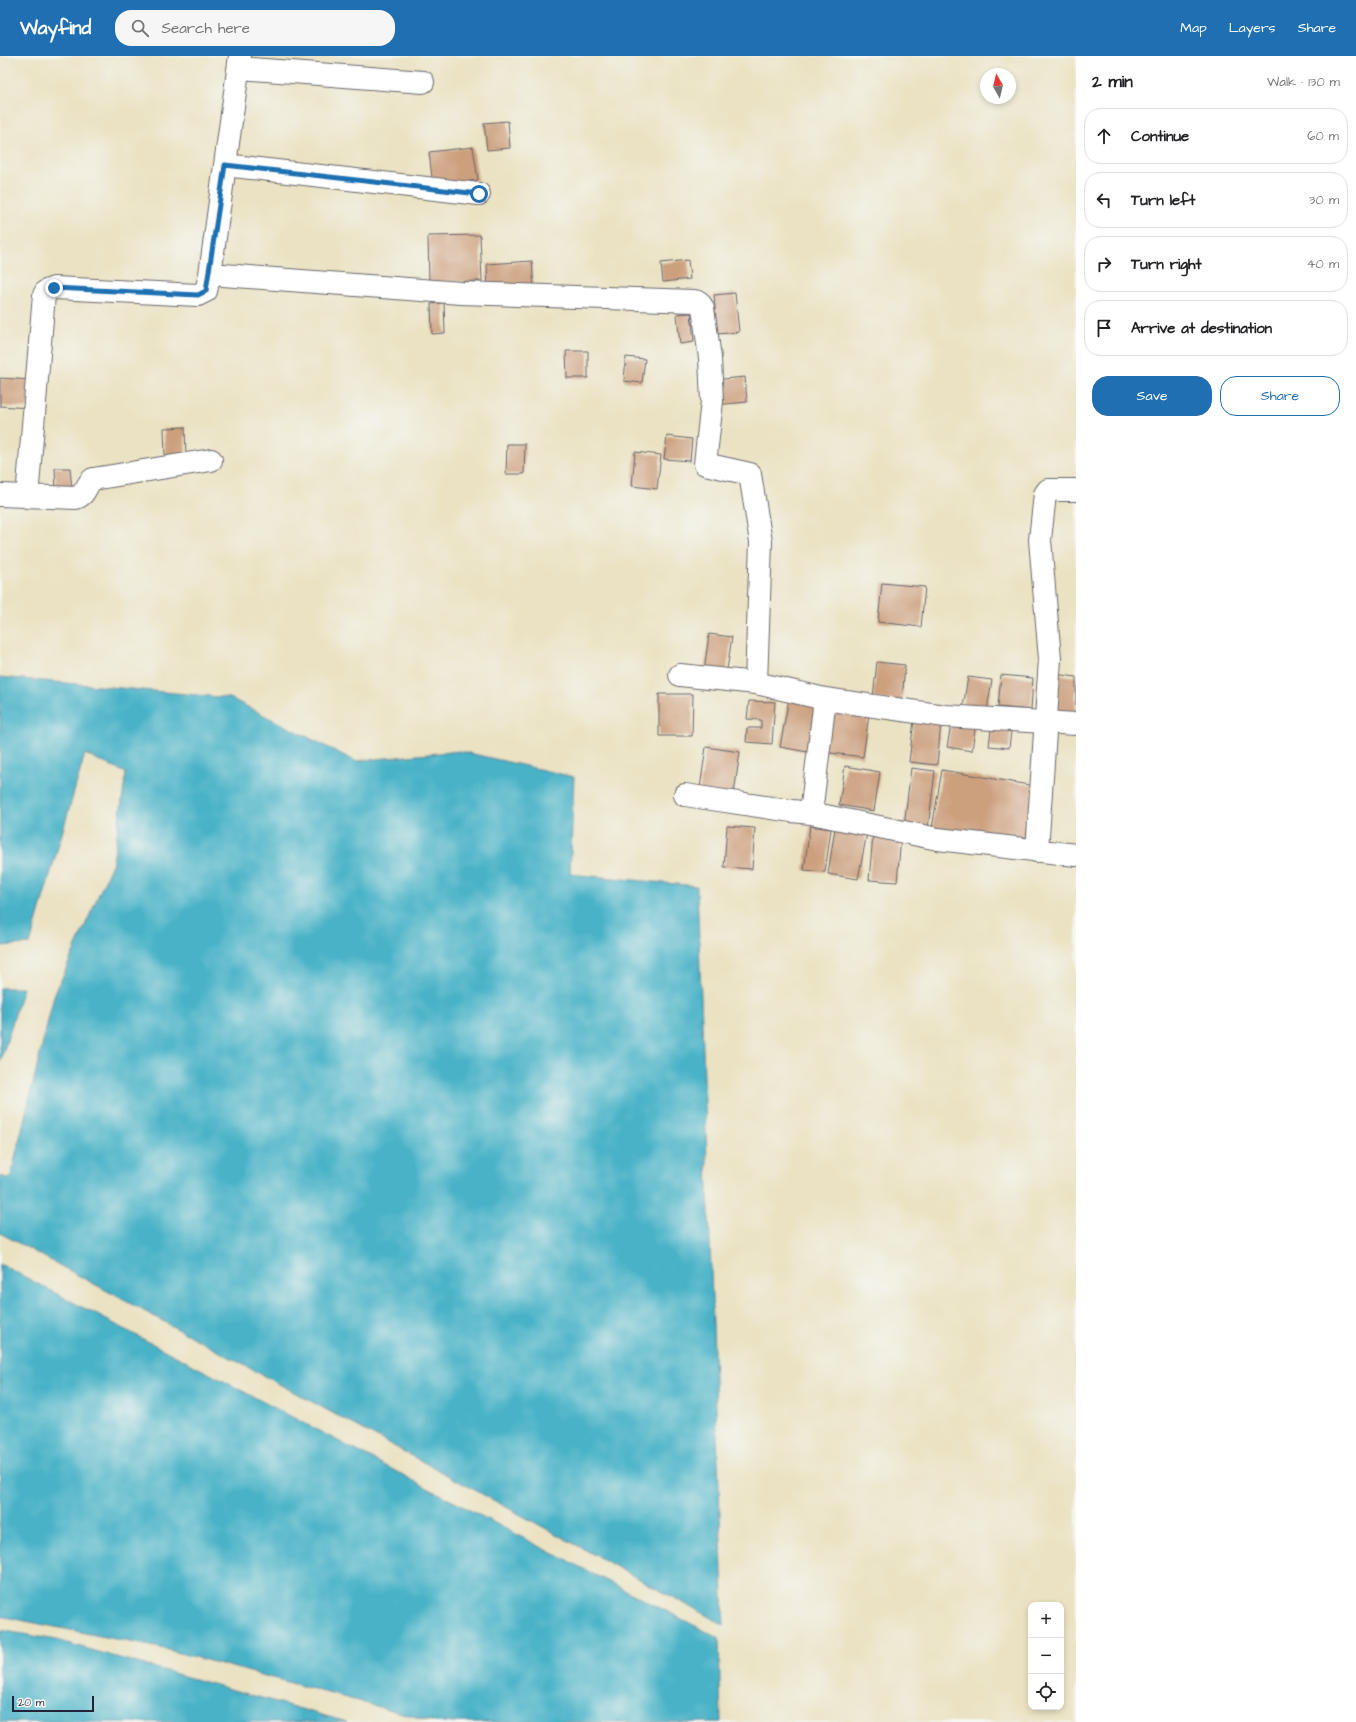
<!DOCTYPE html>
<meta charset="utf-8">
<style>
body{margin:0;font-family:"Architects Daughter",sans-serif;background:#f6f6f6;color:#202124}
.controls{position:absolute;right:12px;bottom:12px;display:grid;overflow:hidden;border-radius:8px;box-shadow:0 2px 6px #0003}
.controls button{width:36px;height:36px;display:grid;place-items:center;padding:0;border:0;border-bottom:1px solid #e0e0e0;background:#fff;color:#202124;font:20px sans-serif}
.compass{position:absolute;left:980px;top:12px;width:36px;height:36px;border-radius:50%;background:#fff;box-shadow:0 2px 6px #0003;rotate:352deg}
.scale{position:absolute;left:12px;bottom:10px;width:82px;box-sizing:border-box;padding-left:4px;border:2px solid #22223b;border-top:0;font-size:11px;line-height:14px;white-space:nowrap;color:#22223b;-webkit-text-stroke:3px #f6f6f2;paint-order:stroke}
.stop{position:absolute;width:12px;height:12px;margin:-9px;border:3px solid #1f6fb2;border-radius:50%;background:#fff}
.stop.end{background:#1f6fb2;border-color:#fff;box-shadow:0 1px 4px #0008}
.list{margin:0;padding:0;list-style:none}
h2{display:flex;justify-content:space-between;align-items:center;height:52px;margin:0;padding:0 16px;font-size:17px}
h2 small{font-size:13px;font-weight:400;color:#757577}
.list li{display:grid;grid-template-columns:26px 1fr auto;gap:12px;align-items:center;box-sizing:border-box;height:56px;margin:0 8px 8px;padding:0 8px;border:1px solid #e0e0e0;border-radius:16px}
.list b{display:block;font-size:15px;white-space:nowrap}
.list em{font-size:13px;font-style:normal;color:#757577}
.actions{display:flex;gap:8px;padding:12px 16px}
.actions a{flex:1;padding:9px 0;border:1px solid #1f6fb2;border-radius:16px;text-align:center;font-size:14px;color:#1f6fb2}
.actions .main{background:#1f6fb2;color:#fff}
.icon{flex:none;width:22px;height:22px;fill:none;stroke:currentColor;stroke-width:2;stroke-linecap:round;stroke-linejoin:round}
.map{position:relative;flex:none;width:1076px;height:1666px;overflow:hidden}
header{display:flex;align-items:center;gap:24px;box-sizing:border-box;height:56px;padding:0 20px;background:#1f6fb2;color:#fff}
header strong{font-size:19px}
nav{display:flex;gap:22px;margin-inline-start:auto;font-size:14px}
.search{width:280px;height:36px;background:#f6f6f6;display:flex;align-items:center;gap:10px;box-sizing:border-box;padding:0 14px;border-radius:16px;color:#757577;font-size:15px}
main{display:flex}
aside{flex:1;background:#fff}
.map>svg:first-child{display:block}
</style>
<header>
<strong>Wayfind</strong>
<div class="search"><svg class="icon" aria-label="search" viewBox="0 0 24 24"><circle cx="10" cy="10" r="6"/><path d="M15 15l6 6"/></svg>Search here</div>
<nav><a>Map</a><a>Layers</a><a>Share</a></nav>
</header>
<main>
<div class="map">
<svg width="1076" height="1666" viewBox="0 0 1076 1666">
<rect width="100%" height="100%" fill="#f6f6f2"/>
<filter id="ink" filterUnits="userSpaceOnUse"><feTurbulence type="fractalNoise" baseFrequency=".025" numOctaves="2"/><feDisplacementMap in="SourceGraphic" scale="8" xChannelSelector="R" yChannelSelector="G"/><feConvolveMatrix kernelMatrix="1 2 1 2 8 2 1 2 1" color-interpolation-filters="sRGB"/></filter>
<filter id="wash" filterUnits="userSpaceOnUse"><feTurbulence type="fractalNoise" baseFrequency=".012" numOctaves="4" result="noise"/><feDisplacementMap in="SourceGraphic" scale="16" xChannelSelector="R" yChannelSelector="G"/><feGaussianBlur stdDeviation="0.9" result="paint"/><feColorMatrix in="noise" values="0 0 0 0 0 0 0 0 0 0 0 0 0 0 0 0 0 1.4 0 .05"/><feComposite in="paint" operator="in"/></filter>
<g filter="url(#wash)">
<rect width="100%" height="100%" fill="#eae2c2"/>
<path fill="#49b2c7" stroke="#366a81" d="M 0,621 L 230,642 L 355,705 L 460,695 L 574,721 L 570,818 L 697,830 L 724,1569 L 0,1177 L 0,1120 L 10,1123 L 54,940 L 113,806 L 126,717 L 85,698 L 30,888 L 0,890 Z
M 0,932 L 23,932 L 0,1007 Z
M 0,1208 L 527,1484 L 719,1582 L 721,1666 L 435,1666 L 165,1593 L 0,1560 Z
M 0,1574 L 56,1584 L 347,1666 L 0,1666 Z"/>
<g id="blocks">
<path fill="#cc9f7d" d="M 508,65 L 510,92 L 487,94 L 484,67 Z
M 473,91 L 478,124 L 433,130 L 429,96 Z
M 480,179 L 482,225 L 429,226 L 428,180 Z
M 688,204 L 690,223 L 663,226 L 661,207 Z
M 532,205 L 534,233 L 488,235 L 487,208 Z
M 735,237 L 739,276 L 717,278 L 714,239 Z
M 444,247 L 445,277 L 432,278 L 431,248 Z
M 691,257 L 694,286 L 680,288 L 677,258 Z
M 566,295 L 588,295 L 588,322 L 567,322 Z
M 626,301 L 645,303 L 642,327 L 624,325 Z
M 745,321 L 747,346 L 715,349 L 713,324 Z
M 0,322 L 31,324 L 28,352 L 0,350 Z
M 185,371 L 186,402 L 165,402 L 164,372 Z
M 667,380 L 692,383 L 690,405 L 664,403 Z
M 507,388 L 525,388 L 524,418 L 506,418 Z
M 635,396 L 661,399 L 657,433 L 632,430 Z
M 55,412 L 70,412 L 72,433 L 56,434 Z
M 882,527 L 925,531 L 921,571 L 878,566 Z
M 709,578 L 732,581 L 726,620 L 704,616 Z
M 877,606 L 905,609 L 902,645 L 873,642 Z
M 1055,618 L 1076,621 L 1076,664 L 1050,661 Z
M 1001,619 L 1033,622 L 1031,654 L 998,651 Z
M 968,621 L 992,624 L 987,654 L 963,651 Z
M 659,638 L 693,638 L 692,680 L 659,680 Z
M 789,642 L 821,648 L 813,697 L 780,691 Z
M 749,645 L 775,646 L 772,688 L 746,686 L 747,672 L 761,672 L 761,664 L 747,663 Z
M 828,654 L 869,659 L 863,701 L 823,696 Z
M 914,664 L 941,667 L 937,709 L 909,706 Z
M 951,669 L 975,672 L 972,695 L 947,691 Z
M 991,673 L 1011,675 L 1009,692 L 989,690 Z
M 706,691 L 740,696 L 733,744 L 699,739 Z
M 845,710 L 880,716 L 874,755 L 839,749 Z
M 911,712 L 935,715 L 928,773 L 904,770 Z
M 942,714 L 1035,730 L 1025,788 L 932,772 Z
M 727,770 L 755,772 L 752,813 L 724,811 Z
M 810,770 L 831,773 L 825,816 L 804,814 Z
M 835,772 L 867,777 L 858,823 L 828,818 Z
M 873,779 L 901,782 L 897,826 L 869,824 Z"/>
</g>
</g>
<g filter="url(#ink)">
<use href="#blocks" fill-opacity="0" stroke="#68656a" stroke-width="1"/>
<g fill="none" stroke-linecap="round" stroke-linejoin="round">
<defs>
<path id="minor" d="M 239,12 L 423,26
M 225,109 L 479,138
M 210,218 L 461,237 L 694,245 L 699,246 L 703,252 L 710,302 L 712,345 L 705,408 L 750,418 L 761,486 L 756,627
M 0,439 L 76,442 C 87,438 85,429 93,423 L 211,404
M 27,441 L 44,239 L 46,235 L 54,232 L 198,239 L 206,235 L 210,218 L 240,0
M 680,619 L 756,627 L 825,643 L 945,660 L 1076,668
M 685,739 L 792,755 L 811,757 L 938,783 L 1076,799
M 811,757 L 825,643
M 1037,795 L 1050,603 L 1040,484 L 1045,438 L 1048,434 L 1076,434"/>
</defs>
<use href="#minor" stroke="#68656a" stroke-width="24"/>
<use href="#minor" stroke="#fff" stroke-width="22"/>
</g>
</g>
<g fill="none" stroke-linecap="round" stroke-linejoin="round" filter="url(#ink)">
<path stroke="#1f6fb2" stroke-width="5" d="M 54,232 L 198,239 L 206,235 L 225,109 L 479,138"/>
</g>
</svg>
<div class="controls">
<button>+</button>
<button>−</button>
<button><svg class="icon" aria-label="locate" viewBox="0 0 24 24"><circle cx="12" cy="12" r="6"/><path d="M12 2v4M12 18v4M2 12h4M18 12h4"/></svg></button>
</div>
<svg class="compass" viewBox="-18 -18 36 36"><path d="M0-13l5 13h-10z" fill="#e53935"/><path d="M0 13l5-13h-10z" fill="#757577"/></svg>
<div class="scale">20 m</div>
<div class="stop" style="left:479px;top:138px"></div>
<div class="stop end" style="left:54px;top:232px"></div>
</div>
<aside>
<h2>2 min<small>Walk · 130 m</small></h2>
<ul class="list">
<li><svg class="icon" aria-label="ahead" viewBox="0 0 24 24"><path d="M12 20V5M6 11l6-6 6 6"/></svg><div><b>Continue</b></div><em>60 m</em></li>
<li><svg class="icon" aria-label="left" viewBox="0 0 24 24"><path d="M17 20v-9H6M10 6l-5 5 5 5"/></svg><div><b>Turn left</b></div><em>30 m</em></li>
<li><svg class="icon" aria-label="right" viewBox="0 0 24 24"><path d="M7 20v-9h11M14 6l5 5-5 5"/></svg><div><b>Turn right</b></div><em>40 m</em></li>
<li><svg class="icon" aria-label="arrive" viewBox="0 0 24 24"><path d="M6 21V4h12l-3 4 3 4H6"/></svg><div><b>Arrive at destination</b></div></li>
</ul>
<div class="actions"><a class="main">Save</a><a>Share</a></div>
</aside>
</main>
